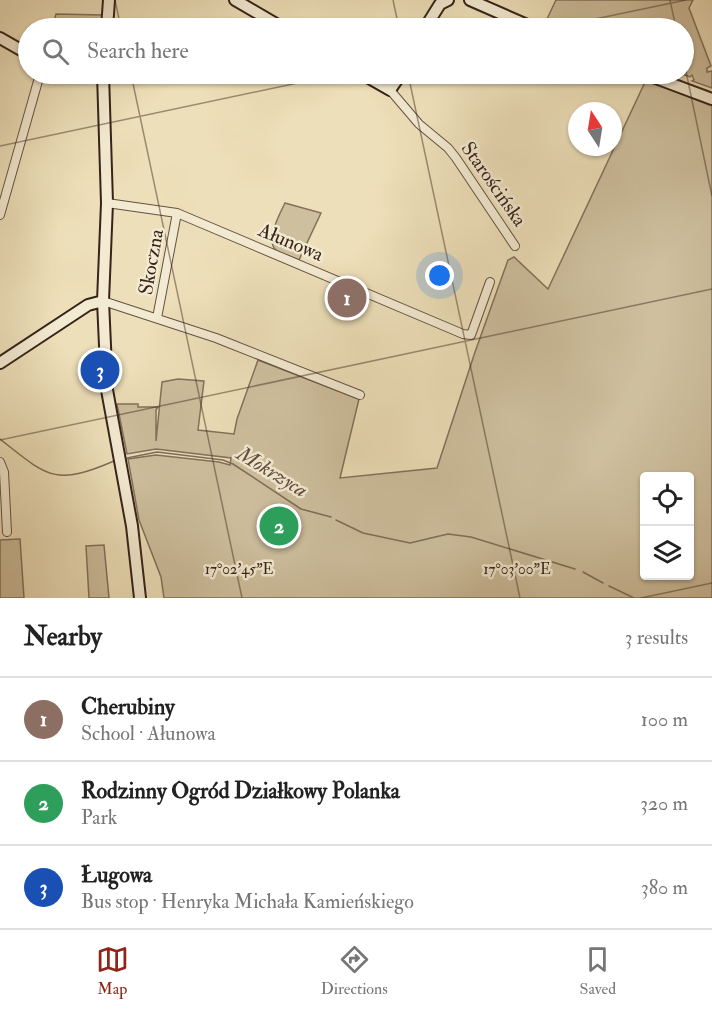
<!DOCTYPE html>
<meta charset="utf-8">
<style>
body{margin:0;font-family:"IM FELL Double Pica",serif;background:#f6f6f6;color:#222}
.controls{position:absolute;right:18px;bottom:18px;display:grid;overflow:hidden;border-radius:6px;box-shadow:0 2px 4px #0004}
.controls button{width:54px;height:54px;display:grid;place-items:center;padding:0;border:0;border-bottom:2px solid #e0e0e0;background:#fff;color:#222;font:30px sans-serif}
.compass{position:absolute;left:568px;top:102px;width:54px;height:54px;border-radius:50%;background:#fff;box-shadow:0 2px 4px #0004;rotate:348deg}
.you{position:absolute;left:440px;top:276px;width:21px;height:21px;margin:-15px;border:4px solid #fff;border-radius:50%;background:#1a73e8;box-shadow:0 0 0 9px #1a73e833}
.badge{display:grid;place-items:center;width:39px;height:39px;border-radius:50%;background:#8f2418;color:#fff;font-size:20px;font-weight:700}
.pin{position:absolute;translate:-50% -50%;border:3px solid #fff;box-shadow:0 2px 6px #0006}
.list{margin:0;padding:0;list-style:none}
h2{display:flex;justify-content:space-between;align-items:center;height:78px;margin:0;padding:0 24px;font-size:26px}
h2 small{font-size:20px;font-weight:400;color:#767676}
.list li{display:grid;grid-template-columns:39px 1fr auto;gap:18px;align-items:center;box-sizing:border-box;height:84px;padding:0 24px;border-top:2px solid #e0e0e0}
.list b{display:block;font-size:22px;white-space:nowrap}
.list p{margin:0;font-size:20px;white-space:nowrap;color:#767676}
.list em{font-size:20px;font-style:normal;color:#767676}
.icon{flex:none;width:33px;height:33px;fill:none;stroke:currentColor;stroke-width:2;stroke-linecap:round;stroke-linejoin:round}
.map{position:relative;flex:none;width:712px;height:598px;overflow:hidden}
.search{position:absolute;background:#fff;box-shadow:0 2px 4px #0004;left:18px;right:18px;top:18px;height:66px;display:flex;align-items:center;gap:15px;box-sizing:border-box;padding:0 21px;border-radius:33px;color:#767676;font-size:22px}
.sheet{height:330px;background:#fff}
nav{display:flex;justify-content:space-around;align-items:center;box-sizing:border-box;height:84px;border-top:2px solid #e0e0e0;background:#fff;font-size:16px;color:#767676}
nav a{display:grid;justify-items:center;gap:3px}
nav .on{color:#8f2418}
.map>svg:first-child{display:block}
</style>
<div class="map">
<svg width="712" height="598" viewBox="0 0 712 598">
<rect width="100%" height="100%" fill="#eddfb9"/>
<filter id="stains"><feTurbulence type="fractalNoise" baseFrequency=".00333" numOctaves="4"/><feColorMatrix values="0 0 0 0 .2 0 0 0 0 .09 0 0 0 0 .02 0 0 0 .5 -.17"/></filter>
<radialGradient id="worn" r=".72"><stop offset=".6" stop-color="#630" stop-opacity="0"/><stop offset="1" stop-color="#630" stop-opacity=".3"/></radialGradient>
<path fill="#cebf9e" stroke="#82715c" stroke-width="1.5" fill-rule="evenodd" d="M 556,0 L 693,0 L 689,8 L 711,66 L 707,68 L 707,72 L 712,71 L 712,88 L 692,81 L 694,80 L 692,75 L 690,77 L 682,74 L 684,28 L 660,28 L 661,26 L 658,22 L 654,28 L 571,28 L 547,19 Z
M 56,14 L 103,15 L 102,28 L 52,28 Z
M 646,80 L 712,106 L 712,598 L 164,598 L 161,577 L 139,520 L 128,459 L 156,455 L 219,462 L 230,465 L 231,458 L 156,449 L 127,454 L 117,404 L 138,404 L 138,407 L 158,407 L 156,410 L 156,441 L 162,382 L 178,379 L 204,381 L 198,430 L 234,434 L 237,419 L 258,360 L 359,399 L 340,478 L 437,468 L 475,352 L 508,260 L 514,257 L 548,289 ZM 644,476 L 690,476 L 690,576 L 644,576 Z
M 285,203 L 321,213 L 299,260 C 292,257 282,254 276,250 C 265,241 280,213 285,203 Z
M 20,539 L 24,598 L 0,598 L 0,540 Z
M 104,545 L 109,598 L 89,598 L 86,546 Z"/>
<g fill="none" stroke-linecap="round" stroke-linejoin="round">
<path stroke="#7f6d59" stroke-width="1.5" d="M 0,439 C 47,476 54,487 114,461
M 127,458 L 157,452 L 223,460 L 233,464 L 301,509 L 331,517
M 336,520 L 363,533 L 410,543 L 448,534 L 471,537 L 575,569
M 583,572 L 603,583
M 609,586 L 634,598"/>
<defs>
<path id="street" d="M 390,90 L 419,124 L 448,148 L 456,158 L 515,246
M 107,203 L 177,213 L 463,334 L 471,335 L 490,282
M 0,215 L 40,74
M 103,301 L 216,338 L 360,395
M 157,318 L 177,213
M 0,462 L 4,472 L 7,532"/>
<path id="secondary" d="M 235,0 L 283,28
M 470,0 L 534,28
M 107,28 L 109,0
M 425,28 L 440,4 L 448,0
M 0,38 L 28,54
M 103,74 L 107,203 L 103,301 L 107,390 L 132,526 L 140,598
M 362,74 L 390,90 L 401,74
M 645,74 L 712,99
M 0,363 L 88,305 L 103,301"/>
</defs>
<use href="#street" stroke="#645241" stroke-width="10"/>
<use href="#secondary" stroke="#362319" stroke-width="14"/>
<use href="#street" stroke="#f3ead2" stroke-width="8"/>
<use href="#secondary" stroke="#f3ead2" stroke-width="10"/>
</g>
<path fill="none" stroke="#362319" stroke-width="1.5" stroke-opacity="0.45" d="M 115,0 L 121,28M 393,0 L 399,28M 670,0 L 676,28M 552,28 L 686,0M 684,62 L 712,196M 131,74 L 242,598M 408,74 L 520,598M 0,146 L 340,74M 0,440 L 712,289M 641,598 L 712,583"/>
<g text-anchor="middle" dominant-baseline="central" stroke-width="5" stroke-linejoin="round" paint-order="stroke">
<g font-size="20" fill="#362319" stroke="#f3ead2">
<text transform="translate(494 184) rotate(55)">Starościńska</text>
<text transform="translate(291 242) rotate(23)">Ałunowa</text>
<text transform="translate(151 262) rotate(-80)">Skoczna</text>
</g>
<g font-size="21" font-style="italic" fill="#604e3e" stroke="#f3ead2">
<text transform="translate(272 472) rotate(31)">Mokrzyca</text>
</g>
</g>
<g font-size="15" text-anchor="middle" fill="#362319" stroke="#f3ead2" stroke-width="5" stroke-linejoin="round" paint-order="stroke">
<text x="239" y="574">17°02'45"E</text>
<text x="517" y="574">17°03'00"E</text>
</g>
<rect width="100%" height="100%" filter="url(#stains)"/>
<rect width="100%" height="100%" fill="url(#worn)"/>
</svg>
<div class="controls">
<button><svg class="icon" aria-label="locate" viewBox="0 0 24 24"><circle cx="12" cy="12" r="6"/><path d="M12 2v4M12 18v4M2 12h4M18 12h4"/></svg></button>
<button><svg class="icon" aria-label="layers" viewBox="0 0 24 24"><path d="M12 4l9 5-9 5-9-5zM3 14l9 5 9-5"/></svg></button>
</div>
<svg class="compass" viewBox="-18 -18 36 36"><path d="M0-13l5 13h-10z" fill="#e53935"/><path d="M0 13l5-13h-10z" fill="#767676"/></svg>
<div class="you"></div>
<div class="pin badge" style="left:347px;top:298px;background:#8d6e63">1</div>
<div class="pin badge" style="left:279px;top:526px;background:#2e9e5b">2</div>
<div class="pin badge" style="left:100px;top:370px;background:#1a4fb4">3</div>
<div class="search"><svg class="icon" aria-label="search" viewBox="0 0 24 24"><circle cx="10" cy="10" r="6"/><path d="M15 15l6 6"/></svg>Search here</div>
</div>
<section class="sheet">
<h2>Nearby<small>3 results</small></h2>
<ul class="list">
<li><span class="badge" style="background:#8d6e63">1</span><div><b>Cherubiny</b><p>School · Ałunowa</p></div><em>100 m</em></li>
<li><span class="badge" style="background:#2e9e5b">2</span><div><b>Rodzinny Ogród Działkowy Polanka</b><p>Park</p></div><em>320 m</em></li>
<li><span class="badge" style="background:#1a4fb4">3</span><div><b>Ługowa</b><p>Bus stop · Henryka Michała Kamieńskiego</p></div><em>380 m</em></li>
</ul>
</section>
<nav>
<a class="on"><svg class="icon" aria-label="map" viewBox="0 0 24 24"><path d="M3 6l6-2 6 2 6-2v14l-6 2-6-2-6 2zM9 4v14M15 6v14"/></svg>Map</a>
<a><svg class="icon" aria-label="directions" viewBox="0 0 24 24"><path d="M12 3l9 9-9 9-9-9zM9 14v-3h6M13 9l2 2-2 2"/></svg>Directions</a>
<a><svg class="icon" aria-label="saved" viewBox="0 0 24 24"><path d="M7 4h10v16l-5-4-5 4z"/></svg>Saved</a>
</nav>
